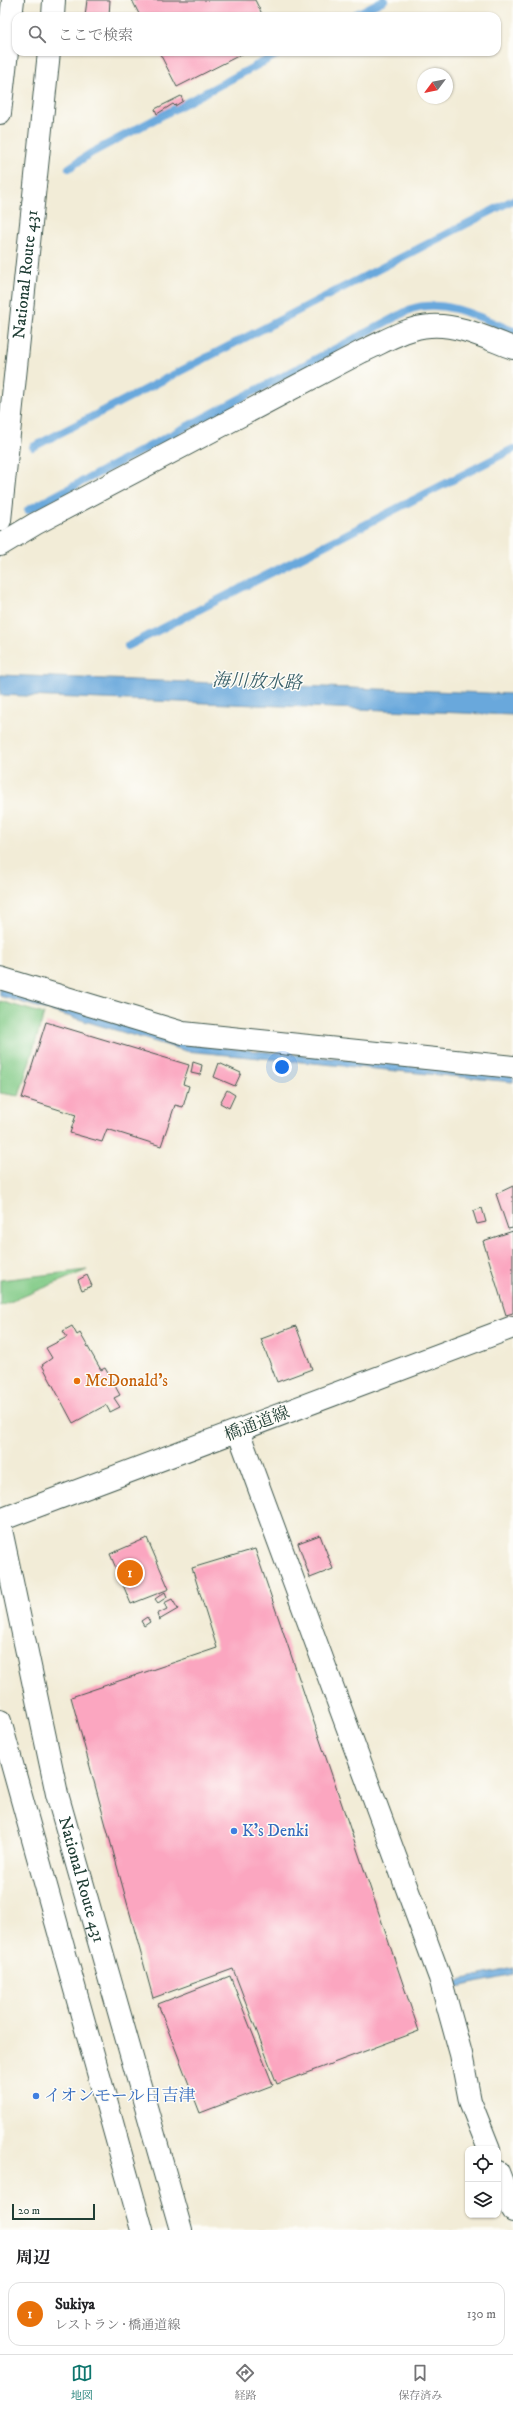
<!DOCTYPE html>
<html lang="ja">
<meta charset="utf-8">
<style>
body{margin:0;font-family:"IM FELL DW Pica","Noto Serif JP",serif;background:#f2f2f2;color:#202124}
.controls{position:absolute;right:12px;bottom:12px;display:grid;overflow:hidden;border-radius:8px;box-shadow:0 1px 3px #0004}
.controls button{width:36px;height:36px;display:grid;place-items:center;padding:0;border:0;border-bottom:1px solid #e0e0e0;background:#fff;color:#202124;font:20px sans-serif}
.compass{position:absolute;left:417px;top:68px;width:36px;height:36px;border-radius:50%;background:#fff;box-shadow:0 1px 3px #0004;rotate:238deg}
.scale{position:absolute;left:12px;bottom:10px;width:83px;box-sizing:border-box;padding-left:4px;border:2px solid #1f3d34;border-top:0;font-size:11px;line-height:14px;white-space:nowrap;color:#1f3d34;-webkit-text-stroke:3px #fdfcf7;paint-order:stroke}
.you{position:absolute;left:282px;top:1067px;width:14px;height:14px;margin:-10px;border:3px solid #fff;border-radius:50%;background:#1a73e8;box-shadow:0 0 0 6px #1a73e833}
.badge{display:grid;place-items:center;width:26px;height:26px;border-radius:50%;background:#0f766e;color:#fff;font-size:13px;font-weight:700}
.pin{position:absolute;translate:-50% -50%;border:2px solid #fff;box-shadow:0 1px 4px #0006}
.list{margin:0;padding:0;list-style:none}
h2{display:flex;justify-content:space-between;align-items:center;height:52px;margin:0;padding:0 16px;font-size:17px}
h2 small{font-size:13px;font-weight:400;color:#757577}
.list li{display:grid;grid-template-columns:26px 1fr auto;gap:12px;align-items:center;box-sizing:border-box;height:64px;margin:0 8px 8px;padding:0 8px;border:1px solid #e0e0e0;border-radius:12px}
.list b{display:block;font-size:15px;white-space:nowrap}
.list p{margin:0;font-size:13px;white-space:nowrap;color:#757577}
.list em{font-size:13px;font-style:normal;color:#757577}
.icon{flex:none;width:22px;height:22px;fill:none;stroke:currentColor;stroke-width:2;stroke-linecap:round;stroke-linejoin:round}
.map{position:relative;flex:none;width:513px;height:2230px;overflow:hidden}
.search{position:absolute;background:#fff;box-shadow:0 1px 3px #0004;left:12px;right:12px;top:12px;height:44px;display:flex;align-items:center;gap:10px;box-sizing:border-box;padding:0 14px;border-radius:12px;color:#757577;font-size:15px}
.sheet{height:124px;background:#fff}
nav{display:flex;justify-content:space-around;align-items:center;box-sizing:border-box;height:56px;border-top:1px solid #e0e0e0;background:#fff;font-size:11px;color:#757577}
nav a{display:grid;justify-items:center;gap:2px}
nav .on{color:#0f766e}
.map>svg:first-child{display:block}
</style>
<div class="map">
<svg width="513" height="2230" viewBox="0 0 513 2230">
<rect width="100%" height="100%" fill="#fdfcf7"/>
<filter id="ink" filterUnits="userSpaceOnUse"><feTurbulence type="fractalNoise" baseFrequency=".025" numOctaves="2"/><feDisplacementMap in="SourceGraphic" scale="8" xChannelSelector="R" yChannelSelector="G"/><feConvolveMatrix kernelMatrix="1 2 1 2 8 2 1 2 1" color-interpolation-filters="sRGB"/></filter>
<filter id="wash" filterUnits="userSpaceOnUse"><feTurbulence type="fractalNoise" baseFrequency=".012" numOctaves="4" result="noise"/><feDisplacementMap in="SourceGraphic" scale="16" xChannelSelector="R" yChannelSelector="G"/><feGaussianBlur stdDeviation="0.9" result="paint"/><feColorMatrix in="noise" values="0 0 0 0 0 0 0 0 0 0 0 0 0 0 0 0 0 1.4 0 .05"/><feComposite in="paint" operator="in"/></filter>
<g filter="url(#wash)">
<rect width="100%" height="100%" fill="#f2ecd7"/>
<path fill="#81ca86" stroke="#50845d" d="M 0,1001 L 44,1014 L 19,1096 L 0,1093 Z
M 87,1270 L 0,1306 L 0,1280 Z"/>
<path fill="#69a8dc" stroke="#447288" d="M 0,675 L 513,694 L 513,715 L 0,695 Z
M 0,988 L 187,1044 L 513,1076 L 513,1082 L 186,1051 L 0,996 Z
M 513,1968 L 513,1975 L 453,1988 L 450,1982 Z"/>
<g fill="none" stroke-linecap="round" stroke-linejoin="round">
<path stroke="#69a8dc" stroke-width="8" d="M 352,16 L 384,0
M 69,168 L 91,153 L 282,52
M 33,447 L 513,200
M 28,510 L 411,309 C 445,298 481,318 513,331
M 128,646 L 513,449"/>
</g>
<g id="blocks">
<path fill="#fba6c0" d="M 87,0 L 110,0 L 109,16 L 85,16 Z
M 132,0 L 255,0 L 263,16 L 140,16 Z
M 159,52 L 246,52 L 177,87 Z
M 181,96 L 183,101 L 175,106 L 173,104 L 157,114 L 155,109 Z
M 46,1022 L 189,1065 L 183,1084 L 189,1086 L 183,1107 L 175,1105 L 161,1146 L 107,1129 L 102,1142 L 70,1133 L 76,1115 L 22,1098 Z
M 193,1062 L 202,1065 L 200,1075 L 191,1073 Z
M 219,1063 L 241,1073 L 235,1086 L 214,1077 Z
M 227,1090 L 235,1095 L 229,1108 L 220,1103 Z
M 513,1186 L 513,1228 L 508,1229 L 496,1194 Z
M 482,1208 L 486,1222 L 477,1224 L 473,1211 Z
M 513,1231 L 513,1313 L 506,1315 L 483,1241 Z
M 87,1275 L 92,1286 L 82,1290 L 78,1280 Z
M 72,1326 L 77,1335 L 80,1333 L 101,1370 L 105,1368 L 120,1395 L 114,1398 L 120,1407 L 110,1412 L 106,1405 L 73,1423 L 42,1365 L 52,1358 L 46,1348 L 67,1337 L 63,1331 Z
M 296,1326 L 312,1369 L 277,1382 L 261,1339 Z
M 320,1535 L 333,1569 L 310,1578 L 298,1543 Z
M 147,1538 L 169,1589 L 131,1604 L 110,1554 Z
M 255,1549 L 419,2031 L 277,2084 L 233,1969 L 153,1998 L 71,1697 L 217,1648 L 192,1568 Z
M 165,1592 L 167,1597 L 158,1603 L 155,1599 Z
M 172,1599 L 178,1609 L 159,1620 L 157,1614 L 167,1609 L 164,1603 Z
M 147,1617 L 150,1622 L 144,1626 L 141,1621 Z
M 230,1976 L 273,2085 L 200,2113 L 158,2004 Z"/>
</g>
</g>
<g filter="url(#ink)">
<use href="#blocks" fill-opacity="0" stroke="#3f574c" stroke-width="1"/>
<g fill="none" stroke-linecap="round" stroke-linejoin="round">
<defs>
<path id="street" d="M 0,545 L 35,524 L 361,352 C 382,343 407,327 430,326 C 459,324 486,338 513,348
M 0,978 L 183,1033 L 513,1067
M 238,1431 L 440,1978 L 461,2054 L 470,2101 L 489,2149
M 0,1520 L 513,1327
M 498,2172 L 513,2211"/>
<g id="highway">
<path d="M 53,16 L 54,0"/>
<path d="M 0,113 L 13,0"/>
<path id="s1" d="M 0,520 L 49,52"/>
<path id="s2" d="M 0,1525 L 57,1794 L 181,2230"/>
<path d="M 0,1721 L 142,2230"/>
</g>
</defs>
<use href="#street" stroke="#3f574c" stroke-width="24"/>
<use href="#highway" stroke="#3f574c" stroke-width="24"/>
<use href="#street" stroke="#fff" stroke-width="22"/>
<use href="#highway" stroke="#fff" stroke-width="22"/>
</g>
</g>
<circle fill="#e8710a" stroke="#fdfcf7" stroke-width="1.5" cx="77" cy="1381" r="4"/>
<g fill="#3f7fe0" stroke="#fdfcf7" stroke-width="1.5">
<circle cx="234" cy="1831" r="4"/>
<circle cx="36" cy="2096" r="4"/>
</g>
<g text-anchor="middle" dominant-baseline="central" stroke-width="3" stroke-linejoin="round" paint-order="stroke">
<g font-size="17" fill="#1f3d34" stroke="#fdfcf7">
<text stroke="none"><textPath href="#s1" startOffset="247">National Route 431</textPath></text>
<text transform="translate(257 1424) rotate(-21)">橋通道線</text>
<text stroke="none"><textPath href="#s2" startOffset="364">National Route 431</textPath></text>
</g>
<g font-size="17" fill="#c56008" stroke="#fdfcf7" text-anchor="start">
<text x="85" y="1381">McDonald's</text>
</g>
<g font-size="17" fill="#366cbe" stroke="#fdfcf7" text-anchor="start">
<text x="242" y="1831">K's Denki</text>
<text x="44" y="2096">イオンモール日吉津</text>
</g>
<g font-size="18" font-style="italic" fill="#355d66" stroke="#fdfcf7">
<text transform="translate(257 682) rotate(2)">海川放水路</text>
</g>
</g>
</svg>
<div class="controls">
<button><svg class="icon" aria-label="locate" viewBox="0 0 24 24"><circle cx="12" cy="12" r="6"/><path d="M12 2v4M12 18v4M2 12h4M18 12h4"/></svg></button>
<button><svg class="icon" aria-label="layers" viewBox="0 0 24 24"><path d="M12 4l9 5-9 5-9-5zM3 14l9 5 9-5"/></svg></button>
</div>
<svg class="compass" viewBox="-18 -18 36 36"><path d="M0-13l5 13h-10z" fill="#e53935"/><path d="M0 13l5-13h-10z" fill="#757577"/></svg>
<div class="scale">20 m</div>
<div class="you"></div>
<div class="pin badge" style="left:130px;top:1573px;background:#e8710a">1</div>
<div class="search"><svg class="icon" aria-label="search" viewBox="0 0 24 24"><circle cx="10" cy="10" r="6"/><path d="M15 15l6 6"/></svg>ここで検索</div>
</div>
<section class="sheet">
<h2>周辺<small></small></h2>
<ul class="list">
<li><span class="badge" style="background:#e8710a">1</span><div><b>Sukiya</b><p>レストラン · 橋通道線</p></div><em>130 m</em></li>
</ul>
</section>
<nav>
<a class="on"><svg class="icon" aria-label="map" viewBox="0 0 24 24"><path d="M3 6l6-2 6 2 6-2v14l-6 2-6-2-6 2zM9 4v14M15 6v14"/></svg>地図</a>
<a><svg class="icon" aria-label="directions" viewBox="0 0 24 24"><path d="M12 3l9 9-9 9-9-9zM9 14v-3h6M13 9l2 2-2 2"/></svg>経路</a>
<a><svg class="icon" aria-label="saved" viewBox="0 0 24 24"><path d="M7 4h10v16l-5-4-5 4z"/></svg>保存済み</a>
</nav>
